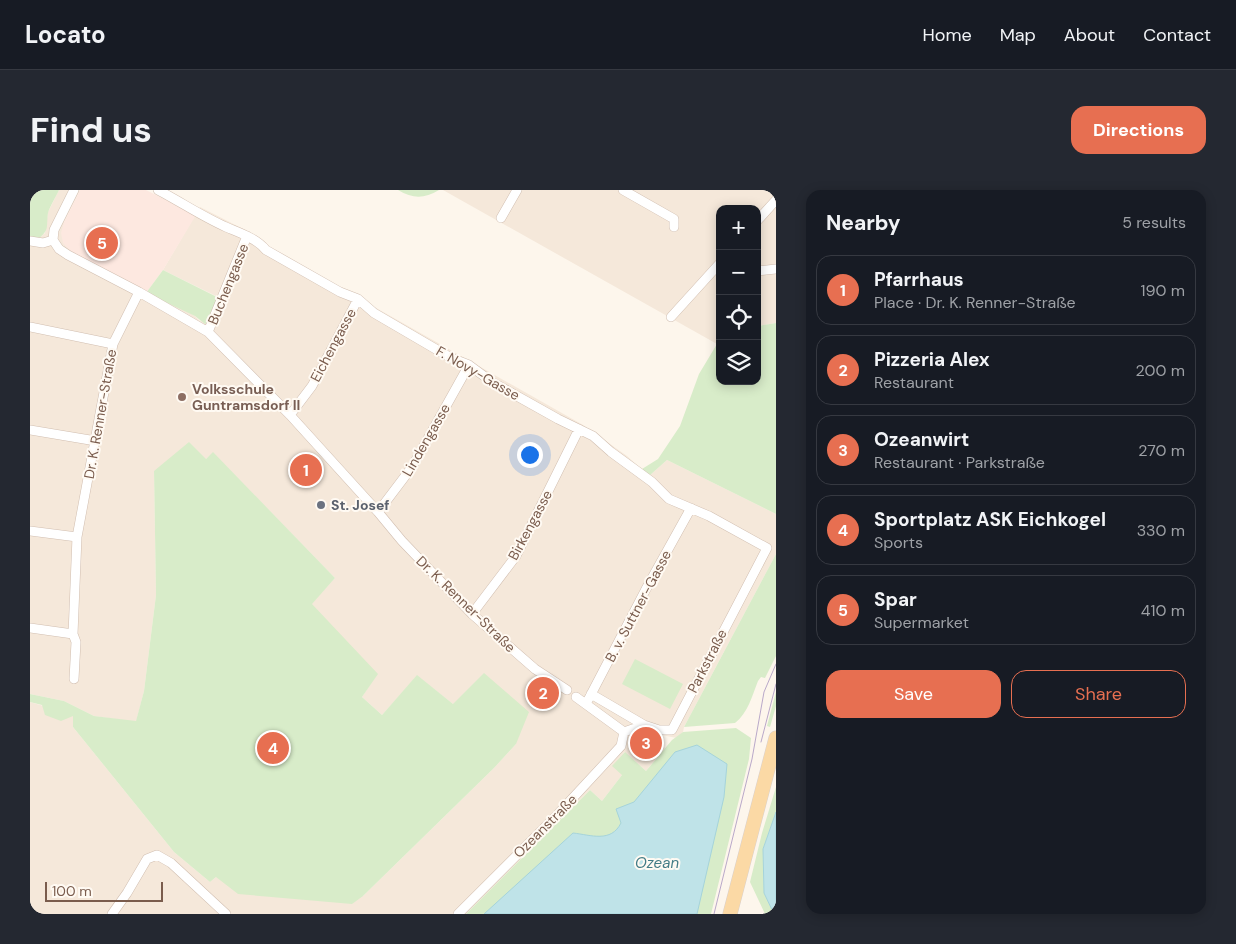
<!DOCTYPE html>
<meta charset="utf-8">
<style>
body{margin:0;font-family:"DM Sans",sans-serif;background:#242831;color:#f1f3f6}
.controls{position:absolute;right:15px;top:15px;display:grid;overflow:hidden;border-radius:10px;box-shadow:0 2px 12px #0003}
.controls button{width:45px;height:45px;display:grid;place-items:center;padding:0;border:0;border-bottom:1px solid #363941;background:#171b24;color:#f1f3f6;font:25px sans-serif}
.scale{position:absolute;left:15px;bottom:12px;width:118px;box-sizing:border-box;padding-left:5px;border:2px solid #7a5c4d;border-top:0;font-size:14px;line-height:18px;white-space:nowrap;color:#7a5c4d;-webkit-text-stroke:4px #fffaf3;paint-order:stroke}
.you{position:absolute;left:499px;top:264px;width:18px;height:18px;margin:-12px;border:4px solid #fff;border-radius:50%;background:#1a73e8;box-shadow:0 0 0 8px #1a73e833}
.badge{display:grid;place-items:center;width:32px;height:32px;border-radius:50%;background:#e76f51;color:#fff;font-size:16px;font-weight:700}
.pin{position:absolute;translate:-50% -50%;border:2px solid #fff;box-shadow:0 1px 5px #0006}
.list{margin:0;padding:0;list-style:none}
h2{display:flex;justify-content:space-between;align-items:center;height:65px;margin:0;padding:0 20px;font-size:21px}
h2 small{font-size:16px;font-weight:400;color:#9ea1a6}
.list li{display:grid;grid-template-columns:32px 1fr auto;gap:15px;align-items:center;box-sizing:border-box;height:70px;margin:0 10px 10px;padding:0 10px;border:1px solid #363941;border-radius:15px}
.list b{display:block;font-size:19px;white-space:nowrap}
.list p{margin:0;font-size:16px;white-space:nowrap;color:#9ea1a6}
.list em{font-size:16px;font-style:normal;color:#9ea1a6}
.actions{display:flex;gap:10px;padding:15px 20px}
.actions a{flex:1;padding:11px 0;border:1px solid #e76f51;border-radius:15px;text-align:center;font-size:18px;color:#e76f51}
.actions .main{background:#e76f51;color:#fff}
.icon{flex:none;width:28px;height:28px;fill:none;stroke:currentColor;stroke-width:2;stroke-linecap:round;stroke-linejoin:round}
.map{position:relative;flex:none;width:746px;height:724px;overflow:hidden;border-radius:15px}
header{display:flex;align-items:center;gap:30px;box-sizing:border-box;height:70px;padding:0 25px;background:#171b24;border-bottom:1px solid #363941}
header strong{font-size:24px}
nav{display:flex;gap:28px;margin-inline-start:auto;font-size:18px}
.intro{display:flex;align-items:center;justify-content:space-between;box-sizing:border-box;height:120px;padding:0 30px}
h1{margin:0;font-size:35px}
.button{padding:12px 22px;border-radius:15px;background:#e76f51;color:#fff;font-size:18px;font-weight:700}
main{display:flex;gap:30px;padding:0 30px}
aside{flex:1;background:#171b24;border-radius:15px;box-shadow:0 2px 12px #0003}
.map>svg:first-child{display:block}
</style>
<header>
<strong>Locato</strong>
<nav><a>Home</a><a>Map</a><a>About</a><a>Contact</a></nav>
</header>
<div class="intro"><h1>Find us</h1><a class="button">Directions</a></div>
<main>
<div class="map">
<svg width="746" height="724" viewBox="0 0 746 724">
<rect width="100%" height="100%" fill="#fdf6ec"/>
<path fill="#f5e8da" d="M 29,0 L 50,0 L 34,32 L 116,103 L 154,120 L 165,126 L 170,131 L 188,107 L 133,80 L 170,17 L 227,46 L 242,59 L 553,235 L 597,266 L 619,286 L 637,270 L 746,324 L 746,364 L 654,537 L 653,542 L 647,548 L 621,543 L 635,558 L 616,581 L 594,562 L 592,585 L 572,611 L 560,600 L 436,724 L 0,724 L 0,512 L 44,525 L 43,537 L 144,662 L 180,692 L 186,687 L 333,706 L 464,578 L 486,554 L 423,514 L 387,486 L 352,525 L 332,507 L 347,484 L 281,414 L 305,388 L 183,263 L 176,269 L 124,281 L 126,405 L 114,501 L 106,532 L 64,526 L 34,511 L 0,504 L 0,48 L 8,49 L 15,43 L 18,22 Z
M 413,0 L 746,0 L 746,133 L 727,136 L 727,19 L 690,19 L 690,149 L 687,154 Z"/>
<path fill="#fde8e0" d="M 50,0 L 116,0 L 166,25 L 133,80 L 116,103 L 39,60 L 33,53 L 31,43 L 34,32 Z"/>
<path fill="#d8ecc9" d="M 0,0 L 29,0 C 26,7 20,16 18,23 C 16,37 20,40 8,49 L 0,48 Z
M 368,0 L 409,0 C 394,9 383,9 368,0 Z
M 133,80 L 189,108 L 178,132 L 175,134 L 165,126 L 116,103 Z
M 746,133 L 746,324 L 637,270 L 619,286 L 612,279 L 628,269 L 650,236 L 669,184 L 690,149 L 690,191 L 727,191 L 727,136 Z
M 159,252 L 176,269 L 183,262 L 305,388 L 282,414 L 348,484 L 332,507 L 352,525 L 387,485 L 423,514 L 454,483 L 499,522 L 486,554 L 464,578 L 333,706 L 322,714 L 208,704 L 186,687 L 180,692 L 144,662 L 43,537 L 43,526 L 31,531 L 15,525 L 12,515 L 0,512 L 0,504 L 34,511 L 64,526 L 106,531 L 114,501 L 126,405 L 124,281 Z
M 746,364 L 746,466 L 735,488 L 731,487 L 728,491 C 722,506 718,523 705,533 L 654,537 Z
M 605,469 L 653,494 L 640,519 L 592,494 Z
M 746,502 L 746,516 L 740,537 L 737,536 Z
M 706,538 L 721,548 L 719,569 L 681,724 L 436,724 L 560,600 L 572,611 L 592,585 L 582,576 L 595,562 L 616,581 L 642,550 L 653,542 Z
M 746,597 L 746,622 L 733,659 L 734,703 L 744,724 L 735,724 L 720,692 L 732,643 Z"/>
<path fill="#bfe3e8" stroke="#a5d3da" d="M 667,555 L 697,574 L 694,607 L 667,724 L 454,724 L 543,643 C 561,645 581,653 591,633 L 586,619 L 604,612 L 645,562 Z
M 746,622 L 746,724 L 744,724 L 734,703 L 733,659 Z"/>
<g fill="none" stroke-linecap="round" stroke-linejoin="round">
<defs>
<path id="street" d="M 128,0 C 151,12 173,27 196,37 C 210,43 226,48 236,60 L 310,102 L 328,109 L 344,123 L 421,168 L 439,175 L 462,192 L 528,229 L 563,246 L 581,262 L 622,292 L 639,309 L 679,326 L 737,358 L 642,540 L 629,540 L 614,535 L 594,542
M 593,0 L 644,29 L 644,37
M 471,28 L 487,0
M 727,31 L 746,10
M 23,50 L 29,59 L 38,65 L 109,102 L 178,142 L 260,225 L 348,322 L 372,351 L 442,424 L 505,479 L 537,500
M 23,50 L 24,40 L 44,0
M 0,51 L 13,53 L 23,50
M 727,81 L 746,79
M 641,127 L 690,73
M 0,137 L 83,154
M 178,142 L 217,46
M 260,225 L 282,196 L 328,109
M 0,240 L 66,251
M 348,322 L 382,277 L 439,175
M 0,341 L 47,347
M 442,424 L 486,366 L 549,239
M 0,438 L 43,444
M 44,489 L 46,452 L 43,444 L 47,347 L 83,154 L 109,102
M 561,504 L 614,535
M 546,507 L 594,542
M 556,514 L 616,399 L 661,318
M 82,724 L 97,703 L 117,669 L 127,665 L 141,673 L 196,724
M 428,724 L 528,624 L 591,556 L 594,542"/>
<path id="primary" d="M 700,724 L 746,548"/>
</defs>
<use href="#street" stroke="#d1beb0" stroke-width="10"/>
<use href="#primary" stroke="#dad1cd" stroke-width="15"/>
<use href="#street" stroke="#fff" stroke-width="9"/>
<use href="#primary" stroke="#fbd9a5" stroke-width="14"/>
<path stroke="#b9a8c9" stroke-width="1" d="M 731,552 L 746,494
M 684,724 L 722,569 L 734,502 L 746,474"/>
</g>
<circle fill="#8d6e63" stroke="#fffaf3" stroke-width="2" cx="152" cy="207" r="5"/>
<circle fill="#6b7280" stroke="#fffaf3" stroke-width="2" cx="291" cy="315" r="5"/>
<g text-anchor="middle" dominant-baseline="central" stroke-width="4" stroke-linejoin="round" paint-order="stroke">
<g font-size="14" fill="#7a5c4d" stroke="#fffaf3">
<text transform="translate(198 94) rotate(-68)">Buchengasse</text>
<text transform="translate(303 155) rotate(-62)">Eichengasse</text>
<text transform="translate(448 183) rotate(30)">F. Novy-Gasse</text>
<text transform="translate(70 224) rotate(-80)">Dr. K. Renner-Straße</text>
<text transform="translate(396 250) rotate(-60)">Lindengasse</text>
<text transform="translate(500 335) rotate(-62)">Birkengasse</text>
<text transform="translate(436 414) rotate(44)">Dr. K. Renner-Straße</text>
<text transform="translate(608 416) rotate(-62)">B. v. Suttner-Gasse</text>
<text transform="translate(677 471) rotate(-63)">Parkstraße</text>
<text transform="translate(515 636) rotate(-45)">Ozeanstraße</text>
</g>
<g font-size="14" font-weight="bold" fill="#785e54" stroke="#fffaf3" text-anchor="start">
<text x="162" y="199">Volksschule<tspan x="162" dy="16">Guntramsdorf II</tspan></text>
</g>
<g font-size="14" font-weight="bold" fill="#5b616d" stroke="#fffaf3" text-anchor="start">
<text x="301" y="315">St. Josef</text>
</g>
<g font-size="15" font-style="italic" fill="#437c86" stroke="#fffaf3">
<text x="627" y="673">Ozean</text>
</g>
</g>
</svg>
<div class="controls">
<button>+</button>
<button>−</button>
<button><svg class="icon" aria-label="locate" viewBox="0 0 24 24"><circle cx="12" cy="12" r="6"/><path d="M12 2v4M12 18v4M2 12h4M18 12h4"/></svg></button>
<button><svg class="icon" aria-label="layers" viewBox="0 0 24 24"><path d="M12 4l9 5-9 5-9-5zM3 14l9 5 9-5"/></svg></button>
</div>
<div class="scale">100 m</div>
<div class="you"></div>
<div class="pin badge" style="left:276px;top:280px">1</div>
<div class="pin badge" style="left:513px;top:503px">2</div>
<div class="pin badge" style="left:616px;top:553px">3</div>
<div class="pin badge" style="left:243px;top:558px">4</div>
<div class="pin badge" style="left:72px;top:53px">5</div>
</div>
<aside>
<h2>Nearby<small>5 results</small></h2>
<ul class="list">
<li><span class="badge">1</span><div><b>Pfarrhaus</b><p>Place · Dr. K. Renner-Straße</p></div><em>190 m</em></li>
<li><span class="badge">2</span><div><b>Pizzeria Alex</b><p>Restaurant</p></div><em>200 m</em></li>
<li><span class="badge">3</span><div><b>Ozeanwirt</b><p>Restaurant · Parkstraße</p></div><em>270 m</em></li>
<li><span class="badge">4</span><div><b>Sportplatz ASK Eichkogel</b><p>Sports</p></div><em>330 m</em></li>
<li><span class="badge">5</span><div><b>Spar</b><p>Supermarket</p></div><em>410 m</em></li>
</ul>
<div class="actions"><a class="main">Save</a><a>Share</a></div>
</aside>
</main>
